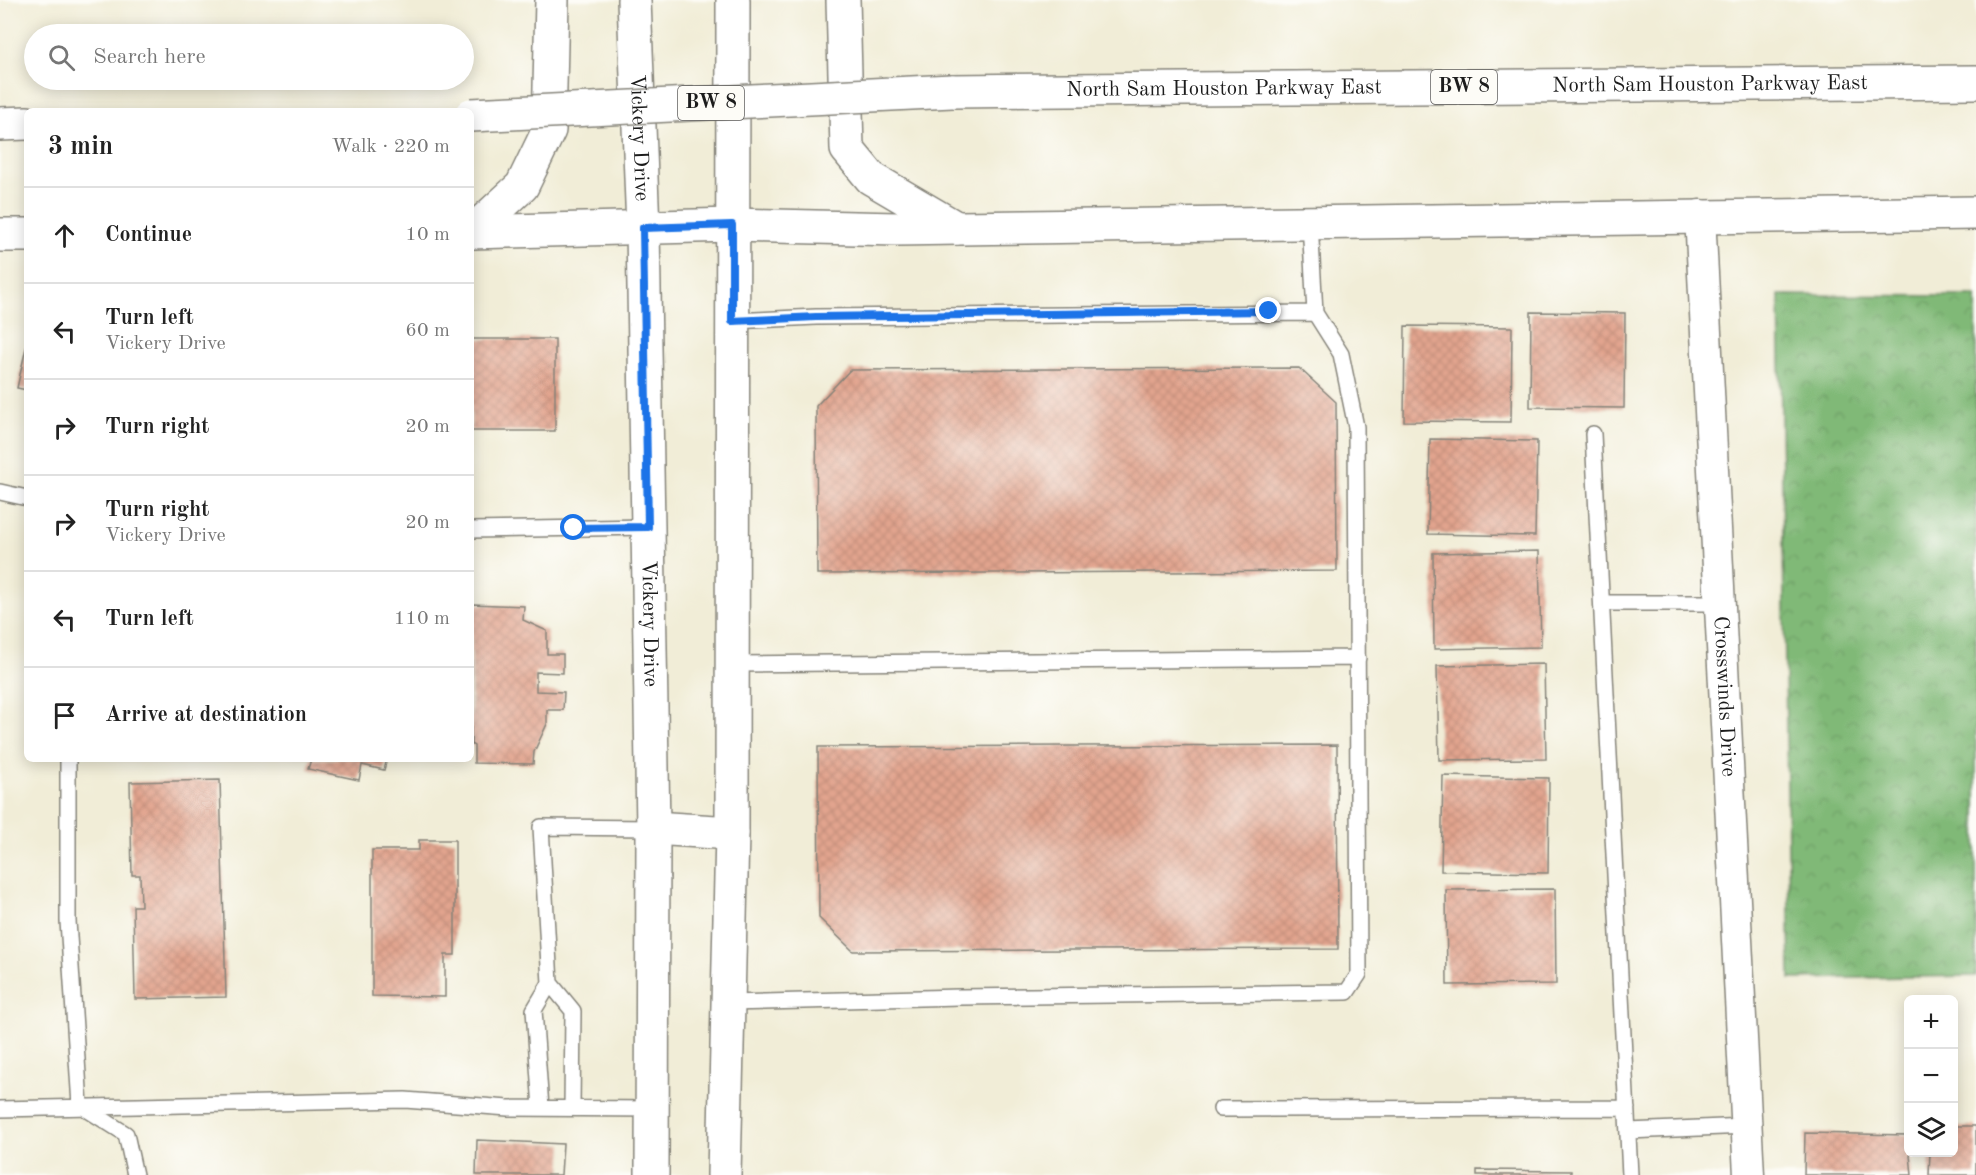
<!DOCTYPE html>
<meta charset="utf-8">
<style>
body{margin:0;font-family:"Old Standard TT",serif;background:#f2f2f2;color:#222}
.controls{position:absolute;right:18px;bottom:18px;display:grid;overflow:hidden;border-radius:9px;box-shadow:0 3px 15px #0003}
.controls button{width:54px;height:54px;display:grid;place-items:center;padding:0;border:0;border-bottom:2px solid #e0e0e0;background:#fff;color:#222;font:30px sans-serif}
.stop{position:absolute;width:18px;height:18px;margin:-14px;border:4px solid #1a73e8;border-radius:50%;background:#fff}
.stop.end{background:#1a73e8;border-color:#fff;box-shadow:0 2px 6px #0008}
.list{margin:0;padding:0;list-style:none}
h2{display:flex;justify-content:space-between;align-items:center;height:78px;margin:0;padding:0 24px;font-size:26px}
h2 small{font-size:20px;font-weight:400;color:#767676}
.list li{display:grid;grid-template-columns:39px 1fr auto;gap:18px;align-items:center;box-sizing:border-box;height:96px;padding:0 24px;border-top:2px solid #e0e0e0}
.list b{display:block;font-size:22px;white-space:nowrap}
.list p{margin:0;font-size:20px;white-space:nowrap;color:#767676}
.list em{font-size:20px;font-style:normal;color:#767676}
.icon{flex:none;width:33px;height:33px;fill:none;stroke:currentColor;stroke-width:2;stroke-linecap:round;stroke-linejoin:round}
.map{position:relative;flex:none;width:1976px;height:1175px;overflow:hidden}
.search{position:absolute;background:#fff;box-shadow:0 3px 15px #0003;left:24px;top:24px;width:450px;height:66px;display:flex;align-items:center;gap:15px;box-sizing:border-box;padding:0 21px;border-radius:33px;color:#767676;font-size:22px}
.panel{position:absolute;background:#fff;box-shadow:0 3px 15px #0003;left:24px;top:108px;width:450px;height:654px;border-radius:9px}
.map>svg:first-child{display:block}
</style>
<div class="map">
<svg width="1976" height="1175" viewBox="0 0 1976 1175">
<defs>
<pattern id="forest-crowns" width="20" height="18" patternUnits="userSpaceOnUse" patternTransform="scale(1.5)"><rect width="20" height="18" fill="#80b977"/><path d="M2 6a3 3 0 1 1 6 0M12 15a3 3 0 1 1 6 0" fill="none" stroke="#6e9e66"/></pattern>
<pattern id="building-cross-hatch" width="8" height="8" patternUnits="userSpaceOnUse" patternTransform="scale(1.5)"><rect width="8" height="8" fill="#e2a48e"/><path d="M0 0l8 8M0 8l8-8" fill="none" stroke="#c18d7a"/></pattern>
</defs>
<rect width="100%" height="100%" fill="#fdfcf7"/>
<filter id="ink" filterUnits="userSpaceOnUse"><feTurbulence type="fractalNoise" baseFrequency=".0167" numOctaves="2"/><feDisplacementMap in="SourceGraphic" scale="12" xChannelSelector="R" yChannelSelector="G"/><feConvolveMatrix kernelMatrix="1 2 1 2 8 2 1 2 1" color-interpolation-filters="sRGB"/></filter>
<filter id="wash" filterUnits="userSpaceOnUse"><feTurbulence type="fractalNoise" baseFrequency=".008" numOctaves="4" result="noise"/><feDisplacementMap in="SourceGraphic" scale="24" xChannelSelector="R" yChannelSelector="G"/><feGaussianBlur stdDeviation="1.35" result="paint"/><feColorMatrix in="noise" values="0 0 0 0 0 0 0 0 0 0 0 0 0 0 0 0 0 1.4 0 .05"/><feComposite in="paint" operator="in"/></filter>
<g filter="url(#wash)">
<rect width="100%" height="100%" fill="#f1edd7"/>
<path fill="url(#forest-crowns)" stroke="#4e6a4a" stroke-width="1.5" d="M 1779,295 L 1976,296 L 1976,976 L 1790,979 Z"/>
<g id="blocks">
<path fill="url(#building-cross-hatch)" d="M 1531,312 L 1625,313 L 1624,408 L 1530,407 Z
M 1405,326 L 1512,327 L 1511,422 L 1404,421 Z
M 471,339 L 555,339 L 555,431 L 471,431 Z
M 26,348 L 27,348 L 27,390 L 17,388 Z
M 1299,368 L 1336,402 L 1337,571 L 817,574 L 816,406 L 850,370 Z
M 1430,439 L 1537,441 L 1535,536 L 1428,534 Z
M 1539,551 L 1541,647 L 1434,649 L 1433,553 Z
M 472,604 L 524,606 L 523,620 L 547,631 L 547,654 L 563,654 L 563,673 L 536,672 L 536,691 L 564,692 L 563,710 L 547,710 L 547,724 L 534,752 L 533,764 L 474,763 L 474,746 L 471,744 Z
M 1544,664 L 1546,759 L 1439,760 L 1437,666 Z
M 1337,745 L 1338,949 L 853,951 L 819,918 L 818,747 Z
M 311,759 L 387,759 L 384,770 L 362,765 L 359,780 L 308,769 Z
M 1443,776 L 1549,778 L 1548,873 L 1441,871 Z
M 220,780 L 226,997 L 135,999 L 133,906 L 141,906 L 140,875 L 132,875 L 130,782 Z
M 419,840 L 455,840 L 455,955 L 445,955 L 445,997 L 372,996 L 372,850 L 419,850 Z
M 1555,889 L 1556,984 L 1447,985 L 1446,890 Z
M 1954,1126 L 1976,1126 L 1976,1175 L 1929,1175 L 1930,1152 L 1954,1152 Z
M 1805,1133 L 1908,1135 L 1912,1175 L 1804,1175 Z
M 477,1140 L 563,1144 L 561,1175 L 476,1175 Z
M 1477,1170 L 1571,1171 L 1571,1175 L 1477,1175 Z"/>
</g>
</g>
<g filter="url(#ink)">
<use href="#blocks" fill-opacity="0" stroke="#86847a" stroke-width="1.5"/>
<g fill="none" stroke-linecap="round" stroke-linejoin="round">
<defs>
<path id="service" d="M 732,321 L 816,317 L 1315,313
M 1593,434 L 1630,1175
M 0,492 L 27,498
M 471,530 L 648,527
M 1602,603 L 1720,603
M 732,664 L 1358,658
M 68,759 L 68,921 L 80,1105 L 126,1134 L 135,1175
M 550,983 L 573,1011 L 572,1108
M 728,1003 L 960,997 L 1347,992 L 1359,974 L 1356,427 L 1341,354 L 1315,313 L 1310,222
M 541,1108 L 534,1010 L 550,983 L 541,827 L 653,828
M 0,1109 L 405,1100 L 508,1108 L 653,1109
M 1221,1109 L 1627,1108
M 1628,1131 L 1747,1126"/>
<g id="minor">
<path id="s1" d="M 1700,215 L 1749,1175"/>
</g>
<g id="secondary">
<path id="s2" d="M 634,0 L 643,228 L 653,828 L 652,1175"/>
<path d="M 843,0 L 847,149 L 871,178 L 956,228"/>
<path d="M 471,232 L 732,225 L 896,229 L 1976,213"/>
<path d="M 472,232 L 522,186 L 549,130 L 552,0"/>
<path d="M 0,235 L 27,235"/>
<path d="M 653,828 L 732,833"/>
<path d="M 724,1175 L 732,833 L 733,0"/>
</g>
<g id="motorway">
<path id="s3" d="M 952,91 L 1976,82"/>
<path d="M 0,124 L 27,123"/>
</g>
</defs>
<use href="#service" stroke="#86847a" stroke-width="18"/>
<use href="#minor" stroke="#86847a" stroke-width="33"/>
<use href="#secondary" stroke="#86847a" stroke-width="36"/>
<use href="#motorway" stroke="#86847a" stroke-width="36"/>
<use href="#service" stroke="#fff" stroke-width="15"/>
<use href="#minor" stroke="#fff" stroke-width="30"/>
<use href="#secondary" stroke="#fff" stroke-width="33"/>
<use href="#motorway" stroke="#fff" stroke-width="33"/>
<defs>
<path id="motorway-bridge" d="M 471,115 L 952,91"/>
</defs>
<use href="#motorway-bridge" stroke="#86847a" stroke-width="36" stroke-linecap="butt"/>
<use href="#motorway-bridge" stroke="#fff" stroke-width="33"/>
</g>
</g>
<g fill="none" stroke-linecap="round" stroke-linejoin="round" filter="url(#ink)">
<path stroke="#1a73e8" stroke-width="8" d="M 574,528 L 648,527 L 643,228 L 732,225 L 732,321 L 816,317 L 1269,311"/>
</g>
<g text-anchor="middle" dominant-baseline="central" stroke-width="4.5" stroke-linejoin="round" paint-order="stroke">
<g fill="#fdfcf7" stroke="#605f5e" stroke-width="1.5">
<rect x="1431" y="70" width="66" height="34" rx="4.5"/>
<rect x="678" y="86" width="66" height="34" rx="4.5"/>
</g>
<g font-size="20" font-weight="bold" fill="#1c1c1c">
<text x="1464" y="87">BW 8</text>
<text x="711" y="103">BW 8</text>
</g>
<g font-size="21" fill="#1c1c1c" stroke="#fdfcf7">
<text stroke="none"><textPath href="#s3" startOffset="758">North Sam Houston Parkway East</textPath></text>
<text stroke="none"><textPath href="#s3" startOffset="272">North Sam Houston Parkway East</textPath></text>
<text stroke="none"><textPath href="#s2" startOffset="138">Vickery Drive</textPath></text>
<text stroke="none"><textPath href="#s2" startOffset="624">Vickery Drive</textPath></text>
<text stroke="none"><textPath href="#s1" startOffset="482">Crosswinds Drive</textPath></text>
</g>
</g>
</svg>
<div class="controls">
<button>+</button>
<button>−</button>
<button><svg class="icon" aria-label="layers" viewBox="0 0 24 24"><path d="M12 4l9 5-9 5-9-5zM3 14l9 5 9-5"/></svg></button>
</div>
<div class="stop" style="left:574px;top:528px"></div>
<div class="stop end" style="left:1269px;top:311px"></div>
<div class="search"><svg class="icon" aria-label="search" viewBox="0 0 24 24"><circle cx="10" cy="10" r="6"/><path d="M15 15l6 6"/></svg>Search here</div>
<section class="panel">
<h2>3 min<small>Walk · 220 m</small></h2>
<ul class="list">
<li><svg class="icon" aria-label="ahead" viewBox="0 0 24 24"><path d="M12 20V5M6 11l6-6 6 6"/></svg><div><b>Continue</b></div><em>10 m</em></li>
<li><svg class="icon" aria-label="left" viewBox="0 0 24 24"><path d="M17 20v-9H6M10 6l-5 5 5 5"/></svg><div><b>Turn left</b><p>Vickery Drive</p></div><em>60 m</em></li>
<li><svg class="icon" aria-label="right" viewBox="0 0 24 24"><path d="M7 20v-9h11M14 6l5 5-5 5"/></svg><div><b>Turn right</b></div><em>20 m</em></li>
<li><svg class="icon" aria-label="right" viewBox="0 0 24 24"><path d="M7 20v-9h11M14 6l5 5-5 5"/></svg><div><b>Turn right</b><p>Vickery Drive</p></div><em>20 m</em></li>
<li><svg class="icon" aria-label="left" viewBox="0 0 24 24"><path d="M17 20v-9H6M10 6l-5 5 5 5"/></svg><div><b>Turn left</b></div><em>110 m</em></li>
<li><svg class="icon" aria-label="arrive" viewBox="0 0 24 24"><path d="M6 21V4h12l-3 4 3 4H6"/></svg><div><b>Arrive at destination</b></div></li>
</ul>
</section>
</div>
